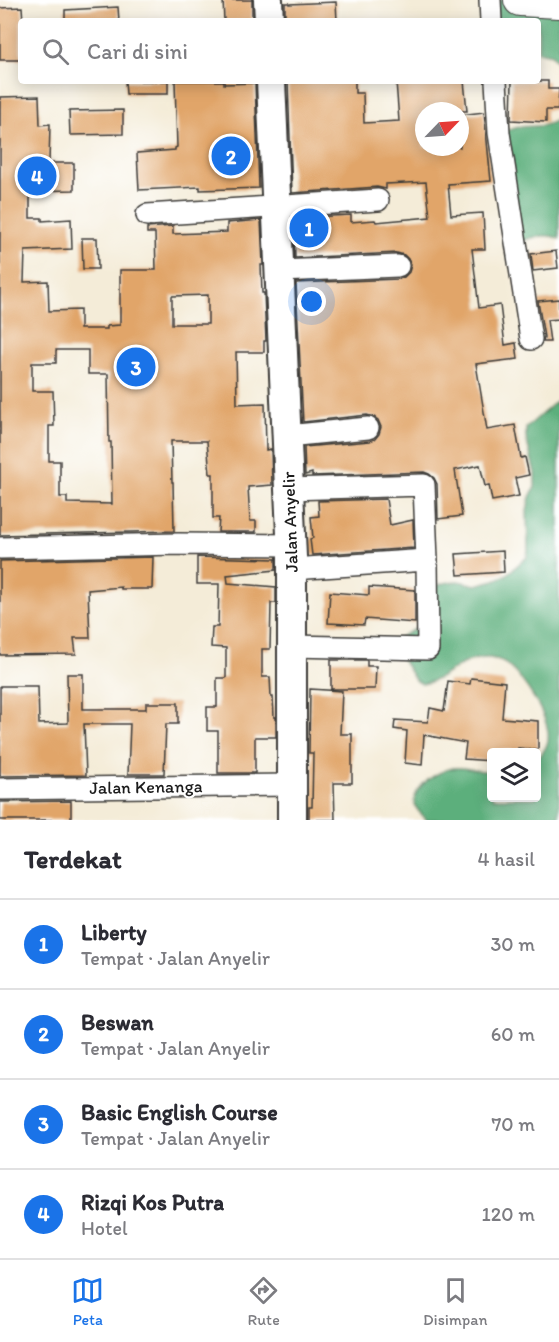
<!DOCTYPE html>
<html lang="id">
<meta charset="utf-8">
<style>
body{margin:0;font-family:Itim,sans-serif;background:#f7f7f7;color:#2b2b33}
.controls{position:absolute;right:18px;bottom:18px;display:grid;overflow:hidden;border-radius:6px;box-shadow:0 3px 15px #0003}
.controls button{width:54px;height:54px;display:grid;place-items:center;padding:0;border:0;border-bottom:2px solid #e1e1e2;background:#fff;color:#2b2b33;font:30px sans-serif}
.compass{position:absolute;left:415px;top:102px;width:54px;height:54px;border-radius:50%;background:#fff;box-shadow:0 3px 15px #0003;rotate:65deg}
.you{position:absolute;left:312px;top:302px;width:21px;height:21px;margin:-15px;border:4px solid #fff;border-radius:50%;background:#1a73e8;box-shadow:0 0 0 9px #1a73e833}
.badge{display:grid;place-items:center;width:39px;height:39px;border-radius:50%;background:#1a73e8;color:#fff;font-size:20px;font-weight:700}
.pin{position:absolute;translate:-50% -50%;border:3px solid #fff;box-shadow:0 2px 6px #0006}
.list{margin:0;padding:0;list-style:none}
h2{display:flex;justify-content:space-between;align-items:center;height:78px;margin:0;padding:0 24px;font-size:26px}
h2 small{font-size:20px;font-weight:400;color:#7c7c81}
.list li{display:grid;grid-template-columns:39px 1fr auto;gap:18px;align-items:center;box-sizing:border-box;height:90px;padding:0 24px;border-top:2px solid #e1e1e2}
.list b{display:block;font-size:22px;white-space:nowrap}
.list p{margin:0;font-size:20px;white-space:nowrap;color:#7c7c81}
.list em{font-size:20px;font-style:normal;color:#7c7c81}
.icon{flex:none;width:33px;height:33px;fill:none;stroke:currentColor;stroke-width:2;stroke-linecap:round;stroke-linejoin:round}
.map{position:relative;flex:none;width:559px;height:820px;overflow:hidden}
.search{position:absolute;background:#fff;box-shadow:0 3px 15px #0003;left:18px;right:18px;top:18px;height:66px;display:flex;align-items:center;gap:15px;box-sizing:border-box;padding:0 21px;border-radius:6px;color:#7c7c81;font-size:22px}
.sheet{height:438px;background:#fff}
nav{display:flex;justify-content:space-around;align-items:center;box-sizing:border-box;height:84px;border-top:2px solid #e1e1e2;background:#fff;font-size:16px;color:#7c7c81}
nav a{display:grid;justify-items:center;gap:3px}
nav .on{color:#1a73e8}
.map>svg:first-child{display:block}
</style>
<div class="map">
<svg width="559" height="820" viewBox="0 0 559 820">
<rect width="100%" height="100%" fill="#fff"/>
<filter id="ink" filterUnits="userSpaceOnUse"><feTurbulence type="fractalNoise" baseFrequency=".0167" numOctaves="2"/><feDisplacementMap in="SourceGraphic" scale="12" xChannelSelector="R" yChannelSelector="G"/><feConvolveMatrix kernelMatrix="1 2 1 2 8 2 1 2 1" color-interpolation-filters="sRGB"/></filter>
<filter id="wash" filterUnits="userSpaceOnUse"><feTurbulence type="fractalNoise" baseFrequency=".008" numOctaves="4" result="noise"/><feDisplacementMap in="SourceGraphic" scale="24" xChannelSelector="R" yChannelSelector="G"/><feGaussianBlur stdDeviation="1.35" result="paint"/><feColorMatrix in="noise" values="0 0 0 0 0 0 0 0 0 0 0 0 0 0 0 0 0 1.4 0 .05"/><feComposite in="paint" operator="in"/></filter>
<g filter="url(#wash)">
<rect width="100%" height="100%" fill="#f4ecd8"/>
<path fill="#5caf7c" stroke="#3c664c" stroke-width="1.5" d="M 490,0 L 559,2 L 559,66 L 552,55 L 538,52 L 538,21 L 491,21 Z
M 559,118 L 559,239 C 546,232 530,238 516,243 L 499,133 C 506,131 513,128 520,127 C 537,125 543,129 559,118 Z
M 559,399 L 559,820 L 427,820 C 423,816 417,811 415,805 C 410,787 439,771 453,768 C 466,766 479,773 491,771 L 492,798 L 536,798 L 537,759 C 542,754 547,748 548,740 C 551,718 523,678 507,665 C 502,660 496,659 490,658 C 458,657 447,680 422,684 L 415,680 L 398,653 L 398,638 L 419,627 L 435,586 L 444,583 L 458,581 L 476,585 L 495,580 L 506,575 L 527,557 L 528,550 L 527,511 L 530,497 L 535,487 L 535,473 L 526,438 L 526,428 Z"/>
<g id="blocks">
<path fill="#e1a569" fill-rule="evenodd" d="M 223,0 L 252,0 L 252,21 L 224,21 Z
M 336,2 L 337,21 L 285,21 L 285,3 L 289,3 L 289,4 Z
M 22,7 L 23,21 L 21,21 L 21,60 L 0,60 L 0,8 Z
M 118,7 L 119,21 L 65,21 L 65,10 Z
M 125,81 L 168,81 L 168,94 L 126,94 Z
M 175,81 L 224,81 L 224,84 L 255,83 L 259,188 L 200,190 L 200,187 L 139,190 L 137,153 L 175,150 L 175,148 L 177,147 Z
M 288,81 L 355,81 L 355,93 L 363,93 L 364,123 L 399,121 L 396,81 L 464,81 L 467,111 L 424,111 L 424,147 L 460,147 L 460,115 L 484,112 L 491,181 L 448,184 L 451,215 L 483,213 L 485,249 L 472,249 L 479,308 L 500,305 L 505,345 L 516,343 L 518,359 L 476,364 L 487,430 L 515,425 L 521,458 L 525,457 L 529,475 L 515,478 L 519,496 L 492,501 L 489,485 L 485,486 L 480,465 L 455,470 L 462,516 L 438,519 L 437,484 L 434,478 L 429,474 L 424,472 L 312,476 L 312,473 L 305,475 L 304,447 L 370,441 L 375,439 L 379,434 L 381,427 L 378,420 L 374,417 L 367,415 L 303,422 L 296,283 L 399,279 L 404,277 L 409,272 L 411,265 L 408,259 L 404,255 L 397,253 L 295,258 L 294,218 L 351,215 L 351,222 L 375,220 L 376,222 L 430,217 L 426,182 L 386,184 L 386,189 L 377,187 L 292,193 Z
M 512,81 L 548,81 L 548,89 L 559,89 L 558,110 L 546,110 L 546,122 L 511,120 Z
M 39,96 L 40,125 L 50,124 L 49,163 L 74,163 L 74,190 L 30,191 L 30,218 L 42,218 L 42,221 L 71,219 L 72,249 L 25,251 L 24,282 L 48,281 L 49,311 L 80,310 L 80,329 L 107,329 L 107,326 L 120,325 L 120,270 L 156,270 L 155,233 L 147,233 L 147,228 L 173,226 L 173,234 L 227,232 L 227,223 L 261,220 L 263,265 L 261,265 L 262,293 L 264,293 L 266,341 L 264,341 L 264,352 L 236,352 L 237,404 L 265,403 L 266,450 L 271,449 L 272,485 L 248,487 L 250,521 L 256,521 L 256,532 L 218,532 L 219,518 L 213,518 L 213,474 L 210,474 L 207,441 L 171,441 L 172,482 L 173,482 L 174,531 L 0,535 L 0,97 ZM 208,295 L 208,324 L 172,324 L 172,296 ZM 56,350 L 88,350 L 88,374 L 108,374 L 109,442 L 111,442 L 112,504 L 67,503 L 67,497 L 60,497 L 60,461 L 49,461 L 49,426 L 54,426 L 53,391 L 32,391 L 32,363 L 56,363 Z
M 123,110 L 123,134 L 70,135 L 69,111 Z
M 82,238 L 97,238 L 98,269 L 83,269 Z
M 556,251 L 558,268 L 533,271 L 531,254 Z
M 559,299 L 559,319 L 547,320 L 550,342 L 543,342 L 544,337 L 538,301 Z
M 386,499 L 390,525 L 413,520 L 414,548 L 312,555 L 310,539 L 313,538 L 311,517 L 319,516 L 318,501 Z
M 503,551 L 504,572 L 458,575 L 456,554 Z
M 153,557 L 152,589 L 121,589 L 121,587 L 88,590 L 90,638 L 74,638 L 76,654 L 0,655 L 0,561 Z
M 197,557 L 276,559 L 276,570 L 227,575 L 228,583 L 276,587 L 276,603 L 271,603 L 270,649 L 262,649 L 262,677 L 270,677 L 271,697 L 273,697 L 274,717 L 276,717 L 276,737 L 255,737 L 255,773 L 218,773 L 218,731 L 207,731 L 207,707 L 217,707 L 217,678 L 226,678 L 226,648 L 211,647 L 212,627 L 218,627 L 219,584 L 197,584 Z
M 369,587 L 415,590 L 415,623 L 365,619 L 364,625 L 328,623 L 330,592 L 369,595 Z
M 331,660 L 367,660 L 367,666 L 376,666 L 375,689 L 331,689 Z
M 67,674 L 83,674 L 83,709 L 146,709 L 146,703 L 178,703 L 178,724 L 166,724 L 164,774 L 128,774 L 130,724 L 84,724 L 86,775 L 0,776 L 0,686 L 38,686 L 39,724 L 68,723 Z
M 471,678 L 505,682 L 502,718 L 538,721 L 538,749 L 518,748 L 518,750 L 498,750 L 498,753 L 492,753 L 492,761 L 464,759 L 466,743 L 424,735 L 422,765 L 405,763 L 407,731 L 394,729 L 395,720 L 428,722 L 430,708 L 444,711 L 448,681 L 470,684 Z
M 310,689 L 342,691 L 340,734 L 352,734 L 352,783 L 334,783 L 335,820 L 309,820 L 309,807 L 312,807 L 313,753 L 309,753 Z
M 71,801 L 71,820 L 0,820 L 0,802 Z"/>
</g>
</g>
<g filter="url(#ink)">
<use href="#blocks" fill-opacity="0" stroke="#3c3b38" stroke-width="1.5"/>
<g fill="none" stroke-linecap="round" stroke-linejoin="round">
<defs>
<path id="street" d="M 490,0 L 491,21
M 496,81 L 499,133 L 531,339
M 147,215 L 378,200
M 280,271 L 398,266
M 287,436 L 368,428
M 289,489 L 424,485 L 427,560 L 428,649 L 292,646
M 0,548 L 178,544 L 291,545
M 292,569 L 427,560
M 0,789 L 292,785"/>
<path id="secondary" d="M 268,0 L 269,21
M 271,81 L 292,557 L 292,820"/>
<path id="primary" d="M 520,0 L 559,2"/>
</defs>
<use href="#street" stroke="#3c3b38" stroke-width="24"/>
<use href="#secondary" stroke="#3c3b38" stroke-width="32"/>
<use href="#primary" stroke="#3c3b38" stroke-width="34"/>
<use href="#street" stroke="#fff" stroke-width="21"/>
<use href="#secondary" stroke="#fff" stroke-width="28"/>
<use href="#primary" stroke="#fff" stroke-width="32"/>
</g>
</g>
<g text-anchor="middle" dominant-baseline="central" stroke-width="4.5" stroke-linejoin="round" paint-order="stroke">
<g font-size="18" fill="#1c1c1c" stroke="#fff">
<text transform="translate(290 522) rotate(-92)">Jalan Anyelir</text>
<text transform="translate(146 787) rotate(-1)">Jalan Kenanga</text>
</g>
</g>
</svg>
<div class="controls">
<button><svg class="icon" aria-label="layers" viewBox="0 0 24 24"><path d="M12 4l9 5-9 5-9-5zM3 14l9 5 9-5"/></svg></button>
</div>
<svg class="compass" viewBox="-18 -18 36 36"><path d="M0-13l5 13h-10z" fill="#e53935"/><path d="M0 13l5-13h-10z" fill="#7c7c81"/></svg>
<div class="you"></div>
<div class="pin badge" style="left:309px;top:228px">1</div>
<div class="pin badge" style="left:231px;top:156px">2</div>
<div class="pin badge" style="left:136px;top:367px">3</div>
<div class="pin badge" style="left:37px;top:176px">4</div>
<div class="search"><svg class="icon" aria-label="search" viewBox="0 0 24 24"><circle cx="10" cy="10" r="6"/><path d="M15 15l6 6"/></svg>Cari di sini</div>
</div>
<section class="sheet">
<h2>Terdekat<small>4 hasil</small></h2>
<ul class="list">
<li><span class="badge">1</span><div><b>Liberty</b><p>Tempat · Jalan Anyelir</p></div><em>30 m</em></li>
<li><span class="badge">2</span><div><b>Beswan</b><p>Tempat · Jalan Anyelir</p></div><em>60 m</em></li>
<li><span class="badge">3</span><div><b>Basic English Course</b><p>Tempat · Jalan Anyelir</p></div><em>70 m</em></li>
<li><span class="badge">4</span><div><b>Rizqi Kos Putra</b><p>Hotel</p></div><em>120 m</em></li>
</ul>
</section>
<nav>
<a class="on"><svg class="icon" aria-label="map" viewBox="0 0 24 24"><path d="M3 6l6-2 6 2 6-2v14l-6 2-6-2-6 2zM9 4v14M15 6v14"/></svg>Peta</a>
<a><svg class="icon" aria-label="directions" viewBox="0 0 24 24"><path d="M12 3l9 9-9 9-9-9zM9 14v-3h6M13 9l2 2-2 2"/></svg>Rute</a>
<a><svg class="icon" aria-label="saved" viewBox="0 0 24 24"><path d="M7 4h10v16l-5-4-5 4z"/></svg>Disimpan</a>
</nav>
